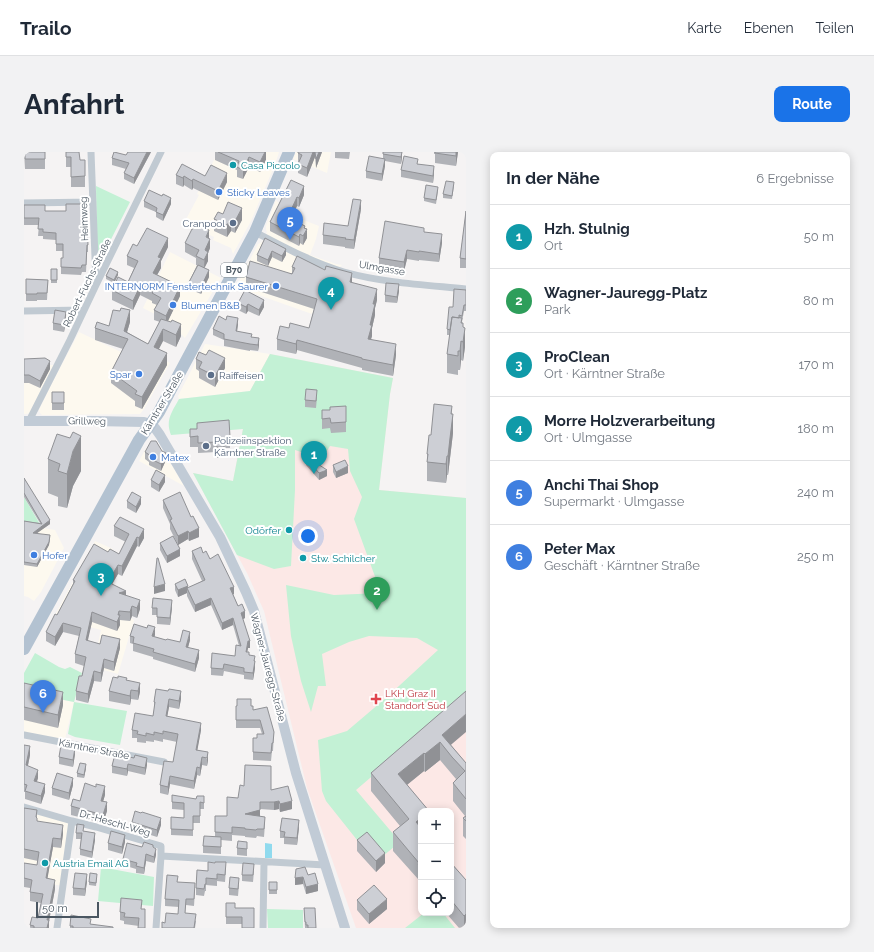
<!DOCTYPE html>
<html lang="de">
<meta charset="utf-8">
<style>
body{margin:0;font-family:Raleway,sans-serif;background:#f2f2f3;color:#1f2937}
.controls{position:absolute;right:12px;bottom:12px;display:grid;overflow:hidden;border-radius:8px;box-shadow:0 2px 10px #0003}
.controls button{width:36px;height:36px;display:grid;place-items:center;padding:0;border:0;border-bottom:1px solid #e0e1e3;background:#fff;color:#1f2937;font:20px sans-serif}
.scale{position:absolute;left:12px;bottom:10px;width:63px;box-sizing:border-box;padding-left:4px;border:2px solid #4a5661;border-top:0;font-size:11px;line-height:14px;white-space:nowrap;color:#4a5661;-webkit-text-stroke:3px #fff;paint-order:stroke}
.you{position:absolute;left:284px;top:384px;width:14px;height:14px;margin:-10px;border:3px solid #fff;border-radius:50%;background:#1a73e8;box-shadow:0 0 0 6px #1a73e833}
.badge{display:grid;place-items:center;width:26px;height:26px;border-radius:50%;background:#1a73e8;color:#fff;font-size:13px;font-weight:700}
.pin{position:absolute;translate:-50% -33px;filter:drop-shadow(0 1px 2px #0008)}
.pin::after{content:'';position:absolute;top:21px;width:14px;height:12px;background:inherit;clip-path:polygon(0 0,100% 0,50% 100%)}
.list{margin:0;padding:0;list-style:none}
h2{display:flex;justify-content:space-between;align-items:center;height:52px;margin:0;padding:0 16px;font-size:17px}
h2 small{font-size:13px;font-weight:400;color:#747a83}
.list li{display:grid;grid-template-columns:26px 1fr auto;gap:12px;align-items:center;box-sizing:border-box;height:64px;padding:0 16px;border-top:1px solid #e0e1e3}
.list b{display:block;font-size:15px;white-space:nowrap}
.list p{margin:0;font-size:13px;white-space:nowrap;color:#747a83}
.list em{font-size:13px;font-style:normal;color:#747a83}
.icon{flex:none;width:22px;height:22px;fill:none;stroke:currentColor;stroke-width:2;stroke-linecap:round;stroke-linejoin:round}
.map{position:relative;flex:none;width:442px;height:776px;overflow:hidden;border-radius:8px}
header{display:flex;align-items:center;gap:24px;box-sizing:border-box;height:56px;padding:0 20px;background:#fff;border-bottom:1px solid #e0e1e3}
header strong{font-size:19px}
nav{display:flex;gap:22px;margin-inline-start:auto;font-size:14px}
.intro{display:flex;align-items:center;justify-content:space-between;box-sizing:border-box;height:96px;padding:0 24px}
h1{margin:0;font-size:28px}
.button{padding:10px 18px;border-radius:8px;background:#1a73e8;color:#fff;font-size:14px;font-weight:700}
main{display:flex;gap:24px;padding:0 24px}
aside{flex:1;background:#fff;border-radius:8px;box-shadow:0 2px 10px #0003}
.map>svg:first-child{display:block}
</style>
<header>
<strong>Trailo</strong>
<nav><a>Karte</a><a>Ebenen</a><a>Teilen</a></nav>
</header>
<div class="intro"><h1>Anfahrt</h1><a class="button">Route</a></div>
<main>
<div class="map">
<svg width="442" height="776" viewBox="0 0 442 776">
<rect width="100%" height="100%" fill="#f5f3f3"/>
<path fill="#fdf9ef" d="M 194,0 L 255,0 L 252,10 L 227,69 L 209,102 L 207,96 L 189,88 L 190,85 L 160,71 L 175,43 L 173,42 Z
M 272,0 L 307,0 L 303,21 L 269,7 Z
M 252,48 L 255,51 L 278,62 L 277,67 L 295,74 L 292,87 L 286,103 L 312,112 L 318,113 L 313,117 L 299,121 L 288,162 L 212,135 L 234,92 L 238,90 L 243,80 L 242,78 L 242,74 Z
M 146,100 L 197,126 L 161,186 L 156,181 L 158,176 L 119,156 Z
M 55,180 L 97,200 L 103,189 L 146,211 L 120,257 L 116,262 L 18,263 L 16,261 L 15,258 L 25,237 Z
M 181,192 L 246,202 L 226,239 L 155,247 L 154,244 Z
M 0,213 L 30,213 L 6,261 L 2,262 L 0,262 Z
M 128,290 L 133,291 L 141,302 L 160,334 L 115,309 L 121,298 Z
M 0,373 L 17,374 L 19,376 L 31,378 L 40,396 L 17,440 L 10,449 L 4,445 L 0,444 Z
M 71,389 L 89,397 L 78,420 L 95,461 L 110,468 L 94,522 L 69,515 L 77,478 L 30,465 Z
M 0,541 L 50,550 L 40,591 L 0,586 Z
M 0,655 L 48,669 L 39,734 L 0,728 Z"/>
<path fill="#fce8e6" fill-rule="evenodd" d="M 246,202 L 369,226 L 366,242 L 355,338 L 442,346 L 442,776 L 332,776 L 283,636 L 240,459 L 223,421 L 169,321 L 209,329 L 226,239 ZM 397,659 L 427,659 L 427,761 L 397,761 Z"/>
<path fill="#c3f1d5" d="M 72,34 L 106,50 L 79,103 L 77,104 L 73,101 Z
M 246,202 L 369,226 L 366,242 L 355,338 L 442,346 L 442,544 L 332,638 L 376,690 L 359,704 L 337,693 L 302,649 L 298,639 L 294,588 L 323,579 L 363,545 L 414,498 L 393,486 L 345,484 L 325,490 L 298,502 L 302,534 L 294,534 L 287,560 L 277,529 L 267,484 L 262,433 L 310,443 L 357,441 L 330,367 L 338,345 L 326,319 L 324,297 L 306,294 L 298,307 L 271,298 L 271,338 L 267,414 L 250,417 L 213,403 L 169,321 L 209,329 L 219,277 L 147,283 C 141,268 148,260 155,247 L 226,239 Z
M 0,345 L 17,374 L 0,373 Z
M 11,501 L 35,515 L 41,517 L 46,515 L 58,521 L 50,550 L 103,559 L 96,593 L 51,585 L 44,582 L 50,550 L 0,540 L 0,521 Z
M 77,715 L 130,725 L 129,754 L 74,749 Z
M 243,757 L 279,758 L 279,776 L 244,776 Z
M 400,761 L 419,761 L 431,776 L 381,776 Z"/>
<path fill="#90daee" d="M 241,691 L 248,692 L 248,706 L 241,706 Z"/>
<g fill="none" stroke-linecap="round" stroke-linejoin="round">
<path stroke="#c1cad2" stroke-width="7" d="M 67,0 L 72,132
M 0,51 L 69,50
M 231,80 C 260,95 289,111 320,120 C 360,131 402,133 442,137
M 0,159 L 60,158
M 5,269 L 46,188 L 72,133 L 137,0
M 0,583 L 140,610
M 0,655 L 48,669 L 72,675 L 137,694 L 137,704 L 301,713
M 33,776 L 48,669
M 132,776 L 137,704
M 239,776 L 240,710"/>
<path stroke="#c1cbd6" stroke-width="10" d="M 0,269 L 70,269 L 120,270 L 131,276 L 136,283 L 196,385 L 222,440 L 230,459 L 272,621 L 321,776"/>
<path stroke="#b3c2d1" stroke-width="12" d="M 0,497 L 115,288 L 135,260 L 146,239 L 231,80 L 265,0"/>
</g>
<path fill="#b0b2b7" d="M 0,0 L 21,0 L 21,17 L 1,17 Z
M 42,0 L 56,8 L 61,8 L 61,35 L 47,35 L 47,15 L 42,15 Z
M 104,0 L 127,0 L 110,32 L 100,27 L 100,21 L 102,17 L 88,13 L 88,6 L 102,3 Z
M 191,0 L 242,0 L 242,8 L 236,20 L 225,15 L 219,27 L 213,25 L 213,18 L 191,8 Z
M 274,0 L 298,0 L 292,16 L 291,5 L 283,25 L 274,21 Z
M 311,0 L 326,0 L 325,7 L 311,6 Z
M 378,0 L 378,5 L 377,12 L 361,9 L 361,14 L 358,29 L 342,26 L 342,19 L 359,7 L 359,2 Z
M 410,0 L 434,0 L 432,14 L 411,11 L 411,2 L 410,2 Z
M 394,12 L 410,21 L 409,31 L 377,25 L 377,18 Z
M 152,23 L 181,24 L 203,30 L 194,48 L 169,36 L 168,38 L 160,33 L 159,35 L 152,32 Z
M 267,28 L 280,43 L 275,55 L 273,54 L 270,60 L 270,68 L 281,76 L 283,86 L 279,93 L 276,91 L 275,94 L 246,79 L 246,70 Z
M 430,34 L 428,47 L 419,46 L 419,42 Z
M 414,39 L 412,52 L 400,49 L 400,46 Z
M 120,49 L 147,52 L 139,69 L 132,65 L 132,60 L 120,55 Z
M 0,53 L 21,59 L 61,69 L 64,93 L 64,100 L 63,100 L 62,120 L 58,120 L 57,123 L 37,122 L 37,106 L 39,106 L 39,99 L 32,99 L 32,88 L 19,87 L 19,84 L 14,84 L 15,73 L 0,73 Z
M 337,57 L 330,97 L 321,96 L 321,95 L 299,92 L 299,83 L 324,74 Z
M 442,59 L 442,116 L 436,116 L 436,106 Z
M 199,62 L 218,68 L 211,81 L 207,79 L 203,85 L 190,79 L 190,67 Z
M 400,80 L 418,91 L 415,110 L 395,108 L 395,109 L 383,107 L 380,119 L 355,115 L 355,106 Z
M 185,86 L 186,96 L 184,101 L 184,109 L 180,116 L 185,125 L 177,142 L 165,137 L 165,130 L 173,113 L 172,113 L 172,106 L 161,100 L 161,91 Z
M 241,86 L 262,103 L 258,110 L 248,105 L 244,114 L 233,109 L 233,103 Z
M 113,94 L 144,95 L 137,109 L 137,116 L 133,123 L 156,144 L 144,169 L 157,184 L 152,195 L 139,189 L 135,197 L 143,213 L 118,257 L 111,254 L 111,249 L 87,231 L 87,220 L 99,197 L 71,188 L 71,176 L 106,170 L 103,180 L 124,192 L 136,170 L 130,168 L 130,158 L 133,153 L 128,151 L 128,149 L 116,143 L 109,158 L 88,148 L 88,138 L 104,130 L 110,116 L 103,113 L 103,104 Z
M 268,115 L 301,118 L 328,131 L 353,148 L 351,156 L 351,163 L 348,176 L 348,184 L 347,187 L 372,203 L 369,224 L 338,218 L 338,216 L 273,198 L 272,202 L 253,198 L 253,187 L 265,176 L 285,176 L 290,157 L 222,135 L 222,125 L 268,121 Z
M 27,117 L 33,117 L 33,131 L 27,131 Z
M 94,123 L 90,131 L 82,127 L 82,124 Z
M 2,127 L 24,128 L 23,148 L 13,148 L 13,149 L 2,149 Z
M 221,138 L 240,155 L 235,164 L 224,159 L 222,162 L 214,158 L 214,151 Z
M 442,138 L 442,159 L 440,159 L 438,170 L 438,169 L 439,176 L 441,195 L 439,209 L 437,208 L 436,218 L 434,218 L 434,223 L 423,221 L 423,202 L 426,183 L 423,183 L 423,177 L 429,155 Z
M 375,139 L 373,151 L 361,150 L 361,143 Z
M 42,167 L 40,180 L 29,178 L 29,171 Z
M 202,168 L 214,172 L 213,180 L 228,185 L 235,193 L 234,199 L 226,198 L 226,199 L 200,194 L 200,188 L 189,183 L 189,177 Z
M 0,207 L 26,217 L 16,236 L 5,231 L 0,231 Z
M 172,207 L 201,216 L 191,235 L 175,226 L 175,219 L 172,217 Z
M 28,240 L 40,240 L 40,258 L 28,258 Z
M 293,245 L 292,256 L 281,255 L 281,248 Z
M 322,254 L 322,280 L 307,281 L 306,276 L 298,277 L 298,258 L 306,258 Z
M 428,262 L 429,281 L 424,323 L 423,323 L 422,331 L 403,329 L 403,302 Z
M 173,271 L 206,285 L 206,296 L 200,296 L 200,305 L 193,306 L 192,300 L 174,301 L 174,295 L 166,295 L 166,277 L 173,277 Z
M 121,300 L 142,308 L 137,319 L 125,313 L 125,310 L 121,307 Z
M 282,306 L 303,324 L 295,328 L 282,313 Z
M 24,307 L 57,319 L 49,334 L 43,356 L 34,354 L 34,345 L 24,341 Z
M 309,313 L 324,321 L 312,326 L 309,320 Z
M 0,326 L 26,372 L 13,381 L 26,387 L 25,393 L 13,415 L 0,413 L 0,369 L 16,371 L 0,345 Z
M 127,328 L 141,330 L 135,340 L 127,335 Z
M 139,348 L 167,365 L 175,385 L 165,389 L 164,387 L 154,393 L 146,377 L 146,372 L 139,356 Z
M 103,349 L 117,352 L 112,361 L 103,356 Z
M 90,374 L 120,386 L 115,395 L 113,394 L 98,424 L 94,422 L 88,432 L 102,443 L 116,457 L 113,466 L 108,464 L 106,469 L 96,468 L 96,473 L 93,479 L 68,470 L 63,489 L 96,496 L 90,519 L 80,516 L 77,530 L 70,529 L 64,551 L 52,548 L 52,539 L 58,524 L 60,514 L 51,511 L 51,502 L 55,484 L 39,480 L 31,494 L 22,489 L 22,480 L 33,463 L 49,432 L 49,428 L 84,400 L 95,402 L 102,390 L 90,384 Z
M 136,391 L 156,404 L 143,411 L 136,398 Z
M 168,399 L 179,401 L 186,407 L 210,442 L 209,442 L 214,454 L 221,466 L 219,467 L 226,496 L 224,496 L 223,500 L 231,509 L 231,516 L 229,528 L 220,527 L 220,523 L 200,519 L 199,524 L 187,523 L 187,516 L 211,504 L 215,494 L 209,473 L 198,478 L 187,453 L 171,460 L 163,444 L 163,441 L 154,445 L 151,438 L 151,432 L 164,436 L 178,429 L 168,407 Z
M 148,455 L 146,473 L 133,472 L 133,463 L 128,463 L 128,456 Z
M 131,483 L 130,485 L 142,488 L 156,490 L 166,488 L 164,495 L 175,506 L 171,520 L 129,507 L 129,505 L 109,499 L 109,492 L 106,491 L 106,484 Z
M 103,528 L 116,540 L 114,548 L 107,547 L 106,553 L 85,549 L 85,539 Z
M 0,531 L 39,553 L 34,576 L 0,568 Z
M 132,537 L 157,547 L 155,557 L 145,555 L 143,564 L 177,578 L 173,598 L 184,608 L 183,614 L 178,613 L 176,624 L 173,623 L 170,637 L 146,632 L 144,643 L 136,641 L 136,633 L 149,610 L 153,590 L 139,587 L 139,590 L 130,588 L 130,590 L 122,589 L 122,591 L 113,590 L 113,586 L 108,586 L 108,578 L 129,564 L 130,558 L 130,550 Z
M 442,539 L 427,593 L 442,611 L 442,687 L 439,684 L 439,666 L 441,664 L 429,649 L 429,631 L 432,627 L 416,608 L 401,620 L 400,619 L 383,633 L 405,659 L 397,659 L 397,734 L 394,730 L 394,727 L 369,699 L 369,680 L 376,674 L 347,639 L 347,621 Z
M 212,554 L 227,554 L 229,558 L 250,580 L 249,599 L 248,599 L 247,609 L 229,608 L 229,600 L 233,586 L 238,582 L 236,576 L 212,576 Z
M 0,593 L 6,603 L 4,614 L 14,626 L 13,630 L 21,640 L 17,652 L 1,647 L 1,640 L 0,640 Z
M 51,602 L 49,615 L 35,612 L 35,605 Z
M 91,602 L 123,613 L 121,623 L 104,619 L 103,624 L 88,621 L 88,614 Z
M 62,616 L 60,626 L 53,625 L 53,621 Z
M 49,633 L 45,648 L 28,643 L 28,636 Z
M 247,638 L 268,657 L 256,660 L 255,657 L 250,658 L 236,657 L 236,664 L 241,672 L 240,685 L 233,684 L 232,686 L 221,685 L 221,684 L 208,683 L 208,689 L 197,688 L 197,702 L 179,701 L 179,694 L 191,685 L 191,664 L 203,664 L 214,646 Z
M 81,643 L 79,649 L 83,659 L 79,671 L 47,663 L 47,654 L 56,649 Z
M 148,643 L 180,651 L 180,657 L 176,657 L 176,671 L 169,671 L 169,684 L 147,683 L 147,665 L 160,666 L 160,658 L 148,657 Z
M 0,656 L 13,658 L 13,669 L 39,682 L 37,696 L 29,695 L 23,727 L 31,737 L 25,769 L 25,776 L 6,776 L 6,773 L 14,766 L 17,751 L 6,749 L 6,736 L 0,735 L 0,711 L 13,713 L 14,709 L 0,706 Z
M 108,670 L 137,673 L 133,685 L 108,677 Z
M 275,675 L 273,693 L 260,692 L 260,686 L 256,686 L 256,679 Z
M 60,679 L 71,688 L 68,706 L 56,703 L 56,697 L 57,687 L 52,687 L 52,681 Z
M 333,688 L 361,711 L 352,720 L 333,699 Z
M 101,690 L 98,702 L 84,698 L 84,691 Z
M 223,690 L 223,704 L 213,703 L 213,696 Z
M 118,695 L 129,696 L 132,703 L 130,711 L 122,709 L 120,722 L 112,721 L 112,717 L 99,713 L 99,707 Z
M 427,711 L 442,728 L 442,776 L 435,776 L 422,761 L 427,761 Z
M 202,717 L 201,730 L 193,729 L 193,734 L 182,733 L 182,739 L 181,739 L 180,744 L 172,743 L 172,736 L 184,719 Z
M 230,719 L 229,730 L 218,729 L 218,723 Z
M 284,723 L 294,739 L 282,742 L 279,732 L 271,733 L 271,726 Z
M 73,726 L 72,734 L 65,733 L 65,730 Z
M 63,729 L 61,744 L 49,743 L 49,736 Z
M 154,730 L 171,738 L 170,754 L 162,753 L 161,761 L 172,769 L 171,776 L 138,776 L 141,771 L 154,762 L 155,755 L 141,754 L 141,747 Z
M 245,730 L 253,730 L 253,742 L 245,742 Z
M 215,733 L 214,744 L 205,743 L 205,736 Z
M 118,748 L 115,774 L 100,772 L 100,769 L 96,768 L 96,760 Z
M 333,748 L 363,757 L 345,772 L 333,758 Z
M 202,751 L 211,756 L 230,776 L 218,772 L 202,772 Z
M 280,756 L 292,776 L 281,776 Z
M 67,772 L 89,776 L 46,776 L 46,774 Z"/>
<path fill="#909195" d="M 123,0 L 127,0 L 110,32 L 110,26 Z
M 241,0 L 242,0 L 242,8 L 236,20 L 236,10 Z
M 289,0 L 291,0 L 291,5 L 283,25 L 283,16 Z
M 295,0 L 298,0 L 292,16 L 292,7 Z
M 378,0 L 378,5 L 377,12 L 377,5 Z
M 432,0 L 434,0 L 432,14 Z
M 225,5 L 225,15 L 219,27 L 219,18 Z
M 361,7 L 361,14 L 358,29 L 358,22 Z
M 410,14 L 410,21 L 409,31 L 409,24 Z
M 203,21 L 203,30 L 194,48 L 194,39 Z
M 160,24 L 160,33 L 159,35 L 159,26 Z
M 169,27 L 169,36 L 168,38 L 168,29 Z
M 280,34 L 280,43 L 275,55 L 275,46 Z
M 273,45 L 273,54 L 270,60 L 270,69 L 267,76 L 267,58 Z
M 147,46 L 147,52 L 139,69 L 139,63 Z
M 337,48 L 337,57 L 330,97 L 330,88 Z
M 218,56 L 218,68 L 211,81 L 211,69 Z
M 207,67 L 207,79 L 203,85 L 203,73 Z
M 281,74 L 281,81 L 283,77 L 283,86 L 279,93 L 280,76 Z
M 185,78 L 185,87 L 182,85 Z
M 276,82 L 276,91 L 275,94 L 275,85 Z
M 418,82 L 418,91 L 415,110 L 415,102 Z
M 144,86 L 144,95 L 137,109 L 137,116 L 129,130 L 129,121 L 134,105 Z
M 186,87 L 186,96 L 184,101 L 184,109 L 180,117 L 181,98 Z
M 262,97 L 262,103 L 258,110 L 258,104 Z
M 383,98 L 383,107 L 380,119 L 380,110 Z
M 248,99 L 248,105 L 244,114 L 244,108 Z
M 185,118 L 185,125 L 177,142 L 177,135 Z
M 94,120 L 94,123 L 90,131 L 90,128 Z
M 328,121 L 328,132 L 326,130 Z
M 375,132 L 375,139 L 373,151 L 373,145 Z
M 116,134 L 116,143 L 109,158 L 109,149 Z
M 156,134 L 156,144 L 142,173 L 142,164 Z
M 353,137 L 353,148 L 351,156 L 351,163 L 348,176 L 348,184 L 344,197 L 344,187 L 349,152 Z
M 240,148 L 240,155 L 235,164 L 235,158 Z
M 224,152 L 224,159 L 222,162 L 222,155 Z
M 106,158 L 106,170 L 101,187 L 100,179 Z
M 42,160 L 42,167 L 40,180 L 40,173 Z
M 214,166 L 214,172 L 212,186 L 212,179 Z
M 439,171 L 439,188 L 441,176 L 441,195 L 439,209 Z
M 157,172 L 157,184 L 152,195 L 152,183 Z
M 139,177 L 139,189 L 130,206 L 130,195 Z
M 235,186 L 235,193 L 234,199 L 234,193 Z
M 273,188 L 273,198 L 272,202 L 272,192 Z
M 437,189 L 437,208 L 436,218 L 436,199 Z
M 372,192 L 372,203 L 369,224 L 369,213 Z
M 143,201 L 143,213 L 118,257 L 118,245 Z
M 201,206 L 201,216 L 191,235 L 191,224 Z
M 26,209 L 26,217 L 16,236 L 16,229 Z
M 428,254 L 428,268 L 429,262 L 429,281 L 424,323 L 424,304 Z
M 57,284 L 57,319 L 49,334 L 43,356 L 43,322 L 49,299 Z
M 142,301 L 142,308 L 137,319 L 137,312 Z
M 423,304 L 423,323 L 422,331 L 422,312 Z
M 324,314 L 324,321 L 312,326 L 312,320 Z
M 303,318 L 303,324 L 295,328 L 295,321 Z
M 141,323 L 141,330 L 135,340 L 135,333 Z
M 117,345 L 117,352 L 112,361 L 112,355 Z
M 26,368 L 26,372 L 9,384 L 9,381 Z
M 175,376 L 175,385 L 165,389 L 165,381 Z
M 120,377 L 120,386 L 115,395 L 115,386 Z
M 164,379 L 164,387 L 154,393 L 154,384 Z
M 26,383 L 25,393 L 13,415 L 13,412 Z
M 113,385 L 113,394 L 98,424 L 98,414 Z
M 156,397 L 156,404 L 143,411 L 143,404 Z
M 94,413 L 94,422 L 84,439 L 84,430 Z
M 141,432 L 141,439 L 130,442 L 130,435 Z
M 164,434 L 164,439 L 163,436 L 163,441 L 154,445 L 154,438 Z
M 210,435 L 210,442 L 206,444 L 206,436 Z
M 102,439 L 102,448 L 95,441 Z
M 187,446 L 187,453 L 171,460 L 171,453 Z
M 116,448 L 116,457 L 113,466 L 113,456 Z
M 148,448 L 148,455 L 146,473 L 146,466 Z
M 108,454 L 108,464 L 106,469 L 106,460 Z
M 95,459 L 96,473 L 93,479 L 93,470 Z
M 221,459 L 221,466 L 217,468 L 217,461 Z
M 68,460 L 68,470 L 62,497 L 62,488 Z
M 209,466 L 209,473 L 198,478 L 198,471 Z
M 39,471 L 39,480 L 31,494 L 31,485 Z
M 131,475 L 131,483 L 128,492 L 128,484 Z
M 166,480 L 166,488 L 162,503 L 162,495 Z
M 96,487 L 96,496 L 90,519 L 90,510 Z
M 224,489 L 226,489 L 226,496 L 224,496 L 222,507 L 222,500 Z
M 175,498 L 175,506 L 171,520 L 171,512 Z
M 80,507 L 80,516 L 77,530 L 77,521 Z
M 231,509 L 231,516 L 229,528 L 229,521 Z
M 70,519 L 70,529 L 64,551 L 64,542 Z
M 116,531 L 116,540 L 114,548 L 114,539 Z
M 107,538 L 107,547 L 106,553 L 106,544 Z
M 157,539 L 157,547 L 155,557 L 155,549 Z
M 39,540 L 39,553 L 34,576 L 34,563 Z
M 145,547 L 145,555 L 142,572 L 142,564 Z
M 442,562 L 442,580 L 422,597 L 418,583 Z
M 177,571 L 177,578 L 172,606 L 172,598 Z
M 416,590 L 416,608 L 401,620 L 401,602 Z
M 6,594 L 6,603 L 2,622 L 2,613 Z
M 51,596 L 51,602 L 49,615 L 49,608 Z
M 184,600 L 184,608 L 183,614 L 183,606 Z
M 400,601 L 400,619 L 374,640 L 374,622 Z
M 178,605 L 178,613 L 176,624 L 176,616 Z
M 123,606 L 123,613 L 121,623 L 121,616 Z
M 62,612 L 62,616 L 60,626 L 60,623 Z
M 104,612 L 104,619 L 103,624 L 103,617 Z
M 173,615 L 173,623 L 170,637 L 170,629 Z
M 14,618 L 14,626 L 10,637 L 10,629 Z
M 146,624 L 146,632 L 144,643 L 144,635 Z
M 49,626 L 49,633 L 45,648 L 45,641 Z
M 21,632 L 21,640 L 17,652 L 17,644 Z
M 81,634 L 81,643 L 77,657 L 77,649 Z
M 255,649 L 255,657 L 250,658 L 250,650 Z
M 268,649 L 268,657 L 256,660 L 256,652 Z
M 83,650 L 83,659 L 79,671 L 79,663 Z
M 236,650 L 236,666 L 221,662 Z
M 137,666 L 137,673 L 133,685 L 133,678 Z
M 397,666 L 397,684 L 392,670 Z
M 275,668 L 275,675 L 273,693 L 273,686 Z
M 39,673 L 39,682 L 37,696 L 37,687 Z
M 71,681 L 71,688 L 68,706 L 68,700 Z
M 101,683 L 101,690 L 98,702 L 98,695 Z
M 29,686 L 29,695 L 22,735 L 22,726 Z
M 132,697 L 132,703 L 130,711 L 130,705 Z
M 361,701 L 361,711 L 352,720 L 352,709 Z
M 122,702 L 122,709 L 120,722 L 120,716 Z
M 63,722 L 63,729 L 61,744 L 61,737 Z
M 279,725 L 279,732 L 271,733 L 271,726 Z
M 31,728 L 31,737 L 25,769 L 25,776 L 23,776 L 23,768 Z
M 294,732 L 294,739 L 282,742 L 282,735 Z
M 363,747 L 363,757 L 345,772 L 345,762 Z
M 442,762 L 442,776 L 440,776 L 440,764 Z"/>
<path fill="#cdcfd5" stroke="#909195" d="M 1,0 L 21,0 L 21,7 L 1,7 Z
M 42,0 L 55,0 L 56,8 L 61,8 L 61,24 L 47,25 L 47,5 L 42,5 Z
M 90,0 L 102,3 L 104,0 L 123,0 L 110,26 L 100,21 L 105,11 L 88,6 Z
M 194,0 L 241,0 L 236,10 L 225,5 L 219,18 L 213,15 L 215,9 Z
M 274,0 L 289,0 L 283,16 L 274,12 L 278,3 L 274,1 Z
M 291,0 L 295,0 L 292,7 Z
M 359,0 L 378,0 L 377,5 L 359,2 Z
M 411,0 L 432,0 L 432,4 L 411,1 Z
M 345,4 L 361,7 L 358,22 L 342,19 Z
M 380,4 L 394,7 L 393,12 L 410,14 L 409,24 L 377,18 Z
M 158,12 L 181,24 L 187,13 L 203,21 L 194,39 L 169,27 L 168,29 L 160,24 L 159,26 L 152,23 Z
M 267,28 L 280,34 L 275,46 L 273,45 L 267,58 L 270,60 L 267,67 L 281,74 L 280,76 L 283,77 L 279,84 L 276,82 L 275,85 L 246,70 Z
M 422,29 L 430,30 L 428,44 L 419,42 Z
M 402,33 L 414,35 L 412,48 L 400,46 Z
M 125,38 L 138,44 L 139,42 L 147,46 L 139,63 L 132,60 L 133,56 L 120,49 Z
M 329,47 L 337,48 L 330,88 L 321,87 L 322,86 L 299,83 L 300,71 L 324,74 Z
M 204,50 L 218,56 L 211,69 L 207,67 L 203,73 L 190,67 L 194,60 L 199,62 Z
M 42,52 L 61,52 L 61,69 L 63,69 L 64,93 L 63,93 L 62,113 L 58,113 L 57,116 L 37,115 L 37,106 L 39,106 L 39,92 L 32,92 L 32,81 L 19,80 L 19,77 L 14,77 L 15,66 L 0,66 L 0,53 L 21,53 L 21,59 L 42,59 Z
M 442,59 L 442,107 L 436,106 Z
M 361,69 L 400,76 L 400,80 L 418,82 L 415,102 L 395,99 L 395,100 L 383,98 L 380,110 L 355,106 Z
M 172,72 L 185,78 L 182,85 L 186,87 L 181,98 L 184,100 L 180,108 L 172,104 L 175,98 L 161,91 L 168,77 L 169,77 Z
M 123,76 L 144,86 L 134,105 L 137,106 L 129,121 L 156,134 L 142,164 L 130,158 L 137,146 L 128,141 L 129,140 L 116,134 L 109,149 L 88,138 L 94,125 L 104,130 L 114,109 L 103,104 L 109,92 L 113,94 Z
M 241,86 L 262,97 L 258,104 L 248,99 L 244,108 L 233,103 Z
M 273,104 L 301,118 L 302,114 L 328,121 L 326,130 L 353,137 L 349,152 L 351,152 L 346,173 L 348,173 L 344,187 L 372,192 L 369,213 L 338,207 L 338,206 L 273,188 L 272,192 L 253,187 L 256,174 L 265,176 L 266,171 L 285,176 L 293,147 L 222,125 L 226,109 L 268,122 L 271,116 L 268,115 Z
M 174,113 L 185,118 L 177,135 L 165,130 Z
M 86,116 L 94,120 L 90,128 L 82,124 Z
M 27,117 L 33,117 L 33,128 L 27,128 Z
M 2,127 L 24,128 L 23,141 L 13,141 L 13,142 L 2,142 Z
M 362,131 L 375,132 L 373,145 L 361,143 Z
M 430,137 L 442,138 L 442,153 L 440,153 L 438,164 L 435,163 L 435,166 L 428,165 L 426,178 L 423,177 L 425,155 L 429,155 Z
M 221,138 L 240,148 L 235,158 L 224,152 L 222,155 L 214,151 Z
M 97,156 L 106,158 L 100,179 L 124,192 L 137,167 L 147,170 L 148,168 L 157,172 L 152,183 L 139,177 L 130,195 L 143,201 L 118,245 L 111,242 L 113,239 L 87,220 L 104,187 L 71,176 L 73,170 L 85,174 L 89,158 L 96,159 Z
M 31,158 L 42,160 L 40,173 L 29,171 Z
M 195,164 L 202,168 L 203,164 L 214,166 L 212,179 L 228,182 L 227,185 L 235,186 L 234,193 L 226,192 L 200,187 L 200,182 L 189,177 Z
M 428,165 L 438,166 L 437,171 L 439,171 L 439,175 L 441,176 L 439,190 L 437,189 L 436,199 L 434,199 L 434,204 L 423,202 Z
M 185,198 L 201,206 L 191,224 L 175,216 L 178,210 L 172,207 L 175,200 L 182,203 Z
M 21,206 L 26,209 L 16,229 L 5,223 L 0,223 L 0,207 Z
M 282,237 L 293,238 L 292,249 L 281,248 Z
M 28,240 L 40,240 L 40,251 L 28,251 Z
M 410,252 L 428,254 L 427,262 L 429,262 L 426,286 L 424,304 L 423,304 L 422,312 L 403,310 L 404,302 L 403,302 L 405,283 L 407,283 Z
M 322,254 L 322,270 L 307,271 L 306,266 L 298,267 L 298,258 L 306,258 L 306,255 Z
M 205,268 L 206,285 L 199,286 L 200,295 L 193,295 L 192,290 L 174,291 L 174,284 L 166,285 L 166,277 L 173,277 L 173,271 Z
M 49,280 L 57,284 L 49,299 L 43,322 L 34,319 L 36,312 L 24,307 L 33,282 L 46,286 Z
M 127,289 L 132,289 L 138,299 L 142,301 L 137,312 L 125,306 L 127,304 L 121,300 Z
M 283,305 L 303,318 L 295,321 L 282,306 Z
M 321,308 L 324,314 L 312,320 L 309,313 Z
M 132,318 L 141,323 L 135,333 L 127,328 Z
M 0,326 L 26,368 L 9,381 L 26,383 L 25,390 L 13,412 L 0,410 L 0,369 L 18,372 L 0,341 Z
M 108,340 L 117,345 L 112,355 L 103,349 Z
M 156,340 L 167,365 L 169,364 L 175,376 L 165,381 L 164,379 L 154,384 L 146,368 L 148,367 L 139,348 Z
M 96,365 L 120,377 L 115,386 L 113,385 L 98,414 L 94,413 L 84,430 L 102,439 L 95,441 L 116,448 L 113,456 L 108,454 L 106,460 L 95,459 L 94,463 L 96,463 L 93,470 L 68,460 L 62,488 L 76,492 L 78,483 L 96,487 L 90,510 L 80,507 L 77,521 L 70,519 L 64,542 L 52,539 L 55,524 L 58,524 L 62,505 L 51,502 L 57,476 L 39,471 L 31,485 L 22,480 L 31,462 L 33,463 L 51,429 L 49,428 L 70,392 L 84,400 L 86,397 L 95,402 L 105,382 L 90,374 Z
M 149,384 L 156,397 L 143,404 L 136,391 Z
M 177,395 L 179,401 L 182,399 L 186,407 L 194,402 L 210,435 L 206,436 L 214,454 L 218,452 L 221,459 L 217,461 L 226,489 L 224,489 L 222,500 L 225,500 L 225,503 L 231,504 L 230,509 L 231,509 L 229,521 L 220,520 L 220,516 L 200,512 L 199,517 L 187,516 L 188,501 L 211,504 L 212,493 L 217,494 L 209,466 L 198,471 L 187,446 L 171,453 L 163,436 L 181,428 L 168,399 Z
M 133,406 L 134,406 L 141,432 L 130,435 Z
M 161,427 L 164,434 L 154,438 L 151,432 Z
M 129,446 L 148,448 L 146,466 L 133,465 L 133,456 L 128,456 Z
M 110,472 L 123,476 L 124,473 L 131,475 L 128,484 L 142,488 L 143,487 L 156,490 L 159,478 L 166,480 L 162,495 L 175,498 L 171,512 L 129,500 L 130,497 L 109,491 L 110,485 L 106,484 Z
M 94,524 L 103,526 L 102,528 L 116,531 L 114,539 L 107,538 L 106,544 L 85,539 L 89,525 L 94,526 Z
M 0,531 L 39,540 L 34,563 L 0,555 Z
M 132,537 L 144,539 L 145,537 L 157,539 L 155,549 L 145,547 L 142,564 L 177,571 L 172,598 L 184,600 L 183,606 L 178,605 L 176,616 L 173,615 L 170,629 L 146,624 L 144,635 L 136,633 L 140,609 L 149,610 L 154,582 L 139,579 L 139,582 L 130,580 L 130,583 L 122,581 L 122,584 L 113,582 L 114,579 L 108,578 L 111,561 L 129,564 L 131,550 L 130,550 Z
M 442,539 L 442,562 L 418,583 L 442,611 L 442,647 L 429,631 L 441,619 L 428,605 L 416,590 L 401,602 L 400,601 L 374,622 L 405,659 L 397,659 L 397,666 L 392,670 L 397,676 L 397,716 L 394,712 L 395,711 L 369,680 L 385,667 L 347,621 Z
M 213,547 L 227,547 L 227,554 L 229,554 L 229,558 L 243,555 L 250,580 L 249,591 L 248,591 L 247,601 L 229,600 L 229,586 L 233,586 L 233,582 L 240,582 L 236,568 L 212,568 L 212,554 L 213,554 Z
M 0,593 L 6,594 L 2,613 L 14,618 L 10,629 L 21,632 L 17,644 L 1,639 L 3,633 L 0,632 Z
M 37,593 L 51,596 L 49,608 L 35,605 Z
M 91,602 L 110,606 L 111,603 L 123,606 L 121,616 L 104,612 L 103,617 L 88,614 Z
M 56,611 L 62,612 L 60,623 L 53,621 Z
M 221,613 L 247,614 L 247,638 L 264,634 L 268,649 L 256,652 L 255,649 L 250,650 L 236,650 L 236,658 L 221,662 L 241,665 L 240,677 L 233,677 L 232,678 L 221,677 L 221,676 L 208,675 L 208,681 L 191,680 L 191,664 L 203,664 L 203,645 L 214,646 L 216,633 L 220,634 Z
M 33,621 L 49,626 L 45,641 L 28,636 Z
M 61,631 L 72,635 L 72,632 L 81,634 L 77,649 L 83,650 L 79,663 L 47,654 L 49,647 L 56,649 Z
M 148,643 L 172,647 L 173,644 L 180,644 L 180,651 L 176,650 L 176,664 L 169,664 L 169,678 L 147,677 L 147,665 L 160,666 L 160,651 L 148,650 Z
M 0,656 L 13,658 L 12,665 L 13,666 L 13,669 L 39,673 L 37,687 L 29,686 L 22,726 L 31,728 L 23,768 L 25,768 L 23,776 L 10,776 L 10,774 L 6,773 L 8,765 L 14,766 L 19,742 L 6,740 L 8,728 L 0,726 L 0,711 L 13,713 L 15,700 L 0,697 Z
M 111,659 L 117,661 L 118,660 L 137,666 L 133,678 L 108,670 Z
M 442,664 L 442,669 L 439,666 Z
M 258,666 L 275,668 L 273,686 L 260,685 L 261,680 L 256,679 Z
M 53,672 L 60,673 L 59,679 L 71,681 L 68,700 L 56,697 L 58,681 L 52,681 Z
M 87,679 L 101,683 L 98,695 L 84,691 Z
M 343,680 L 361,701 L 352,709 L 333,688 Z
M 180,684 L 197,685 L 197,695 L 179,694 Z
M 214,689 L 223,690 L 223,697 L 213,696 Z
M 120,690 L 129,693 L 129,695 L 132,697 L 130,705 L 122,702 L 120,716 L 112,714 L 113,711 L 99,707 L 103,691 L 118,695 Z
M 184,710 L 191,711 L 191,710 L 202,710 L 201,723 L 193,722 L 193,727 L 182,726 L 182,732 L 181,732 L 180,737 L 172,736 L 173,718 L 184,719 Z
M 219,711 L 230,712 L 229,723 L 218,723 Z
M 427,711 L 442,728 L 442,762 L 440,764 L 427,748 Z
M 281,715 L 284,723 L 291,721 L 294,732 L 282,735 L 279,725 L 271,726 L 272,717 Z
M 51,721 L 63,722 L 61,737 L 49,736 Z
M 66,721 L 73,722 L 72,731 L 65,730 Z
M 143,723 L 154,724 L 153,730 L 171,731 L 170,747 L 162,747 L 161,761 L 172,762 L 170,776 L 138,776 L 138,770 L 141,771 L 142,761 L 154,762 L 155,748 L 141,747 Z
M 206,725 L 215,726 L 214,737 L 205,736 Z
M 245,730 L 253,730 L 253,738 L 245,738 Z
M 350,733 L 363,747 L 345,762 L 333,748 Z
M 97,746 L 118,748 L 117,757 L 121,757 L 121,776 L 114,776 L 115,766 L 100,765 L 101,761 L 96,760 Z
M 202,751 L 211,751 L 211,756 L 230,756 L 230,776 L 218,776 L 218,765 L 202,765 Z
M 280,756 L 291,756 L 292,776 L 284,776 L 284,773 L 282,773 L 282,770 L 281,770 Z
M 47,763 L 67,767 L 66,772 L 89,775 L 89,776 L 49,776 L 49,774 L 46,774 Z"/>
<g fill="#0f9aa8" stroke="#fff" stroke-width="1.5">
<circle cx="209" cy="13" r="4"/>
<circle cx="265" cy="378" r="4"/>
<circle cx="279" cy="406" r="4"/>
<circle cx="21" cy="711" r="4"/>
</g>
<g fill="#3f7fe0" stroke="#fff" stroke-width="1.5">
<circle cx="195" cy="40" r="4"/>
<circle cx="252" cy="134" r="4"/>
<circle cx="149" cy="153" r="4"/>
<circle cx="115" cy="222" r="4"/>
<circle cx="129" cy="305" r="4"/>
<circle cx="10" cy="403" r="4"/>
</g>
<g fill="#5c6f8a" stroke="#fff" stroke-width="1.5">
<circle cx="209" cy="71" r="4"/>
<circle cx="187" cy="223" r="4"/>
<circle cx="182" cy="294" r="4"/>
</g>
<path fill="#e0444e" stroke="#fff" stroke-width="1.5" d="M350 541h4v4h4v4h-4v4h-4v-4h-4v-4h4z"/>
<g text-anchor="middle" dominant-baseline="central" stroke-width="4" stroke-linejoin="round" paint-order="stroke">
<rect fill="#fff" stroke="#808990" stroke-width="1" x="197" y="111" width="26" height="14" rx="3"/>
<g font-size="9" font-weight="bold" fill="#4a5661">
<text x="210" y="118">B70</text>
</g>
<g font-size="10" fill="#0d838f" stroke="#fff" text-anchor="start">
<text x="217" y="13">Casa Piccolo</text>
<text x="257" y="378" text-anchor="end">Odörfer</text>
<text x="287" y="406">Stw. Schilcher</text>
<text x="29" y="711">Austria Email AG</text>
</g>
<g font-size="10" fill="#366cbe" stroke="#fff" text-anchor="start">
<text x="203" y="40">Sticky Leaves</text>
<text x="244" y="134" text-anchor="end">INTERNORM Fenstertechnik Saurer</text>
<text x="157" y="153">Blumen B&amp;B</text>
<text x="107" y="222" text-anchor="end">Spar</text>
<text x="137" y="305">Matex</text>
<text x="18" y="403">Hofer</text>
</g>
<g font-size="10" fill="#4a5661" stroke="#fff">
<text transform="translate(60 67) rotate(-92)">Heimweg</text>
<text transform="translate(358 116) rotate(10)">Ulmgasse</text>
<text transform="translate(63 131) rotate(-64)">Robert-Fuchs-Straße</text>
<text transform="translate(138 251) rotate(-59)">Kärntner Straße</text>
<text transform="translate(63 269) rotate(1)">Grillweg</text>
<text transform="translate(244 515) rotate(75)">Wagner-Jauregg-Straße</text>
<text transform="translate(70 597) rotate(11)">Kärntner Straße</text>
<text transform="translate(91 671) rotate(16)">Dr.-Heschl-Weg</text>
</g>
<g font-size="10" fill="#4e5e75" stroke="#fff" text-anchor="start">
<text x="201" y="71" text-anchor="end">Cranpool</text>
<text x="195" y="223">Raiffeisen</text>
<text x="190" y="288">Polizeiinspektion<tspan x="190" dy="12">Kärntner Straße</tspan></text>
</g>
<g font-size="10" fill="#be3a42" stroke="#fff" text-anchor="start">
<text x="361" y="541">LKH Graz II<tspan x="361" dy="12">Standort Süd</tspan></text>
</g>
</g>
</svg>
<div class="controls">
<button>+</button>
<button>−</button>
<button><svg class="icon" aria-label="locate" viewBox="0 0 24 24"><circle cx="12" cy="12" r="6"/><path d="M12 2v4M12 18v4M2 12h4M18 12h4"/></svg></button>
</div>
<div class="scale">50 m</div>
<div class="you"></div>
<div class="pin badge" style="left:290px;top:322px;background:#0f9aa8">1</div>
<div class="pin badge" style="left:353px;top:458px;background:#2e9e5b">2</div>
<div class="pin badge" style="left:77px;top:444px;background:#0f9aa8">3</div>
<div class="pin badge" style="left:307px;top:158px;background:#0f9aa8">4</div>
<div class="pin badge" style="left:266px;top:88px;background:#3f7fe0">5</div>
<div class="pin badge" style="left:19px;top:561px;background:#3f7fe0">6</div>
</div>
<aside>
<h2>In der Nähe<small>6 Ergebnisse</small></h2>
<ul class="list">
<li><span class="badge" style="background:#0f9aa8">1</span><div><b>Hzh. Stulnig</b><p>Ort</p></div><em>50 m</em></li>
<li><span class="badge" style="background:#2e9e5b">2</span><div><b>Wagner-Jauregg-Platz</b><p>Park</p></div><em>80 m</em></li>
<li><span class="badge" style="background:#0f9aa8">3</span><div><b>ProClean</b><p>Ort · Kärntner Straße</p></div><em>170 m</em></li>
<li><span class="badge" style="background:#0f9aa8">4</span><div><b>Morre Holzverarbeitung</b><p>Ort · Ulmgasse</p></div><em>180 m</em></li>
<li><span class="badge" style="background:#3f7fe0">5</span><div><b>Anchi Thai Shop</b><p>Supermarkt · Ulmgasse</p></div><em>240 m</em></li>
<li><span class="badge" style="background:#3f7fe0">6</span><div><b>Peter Max</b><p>Geschäft · Kärntner Straße</p></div><em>250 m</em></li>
</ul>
</aside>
</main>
